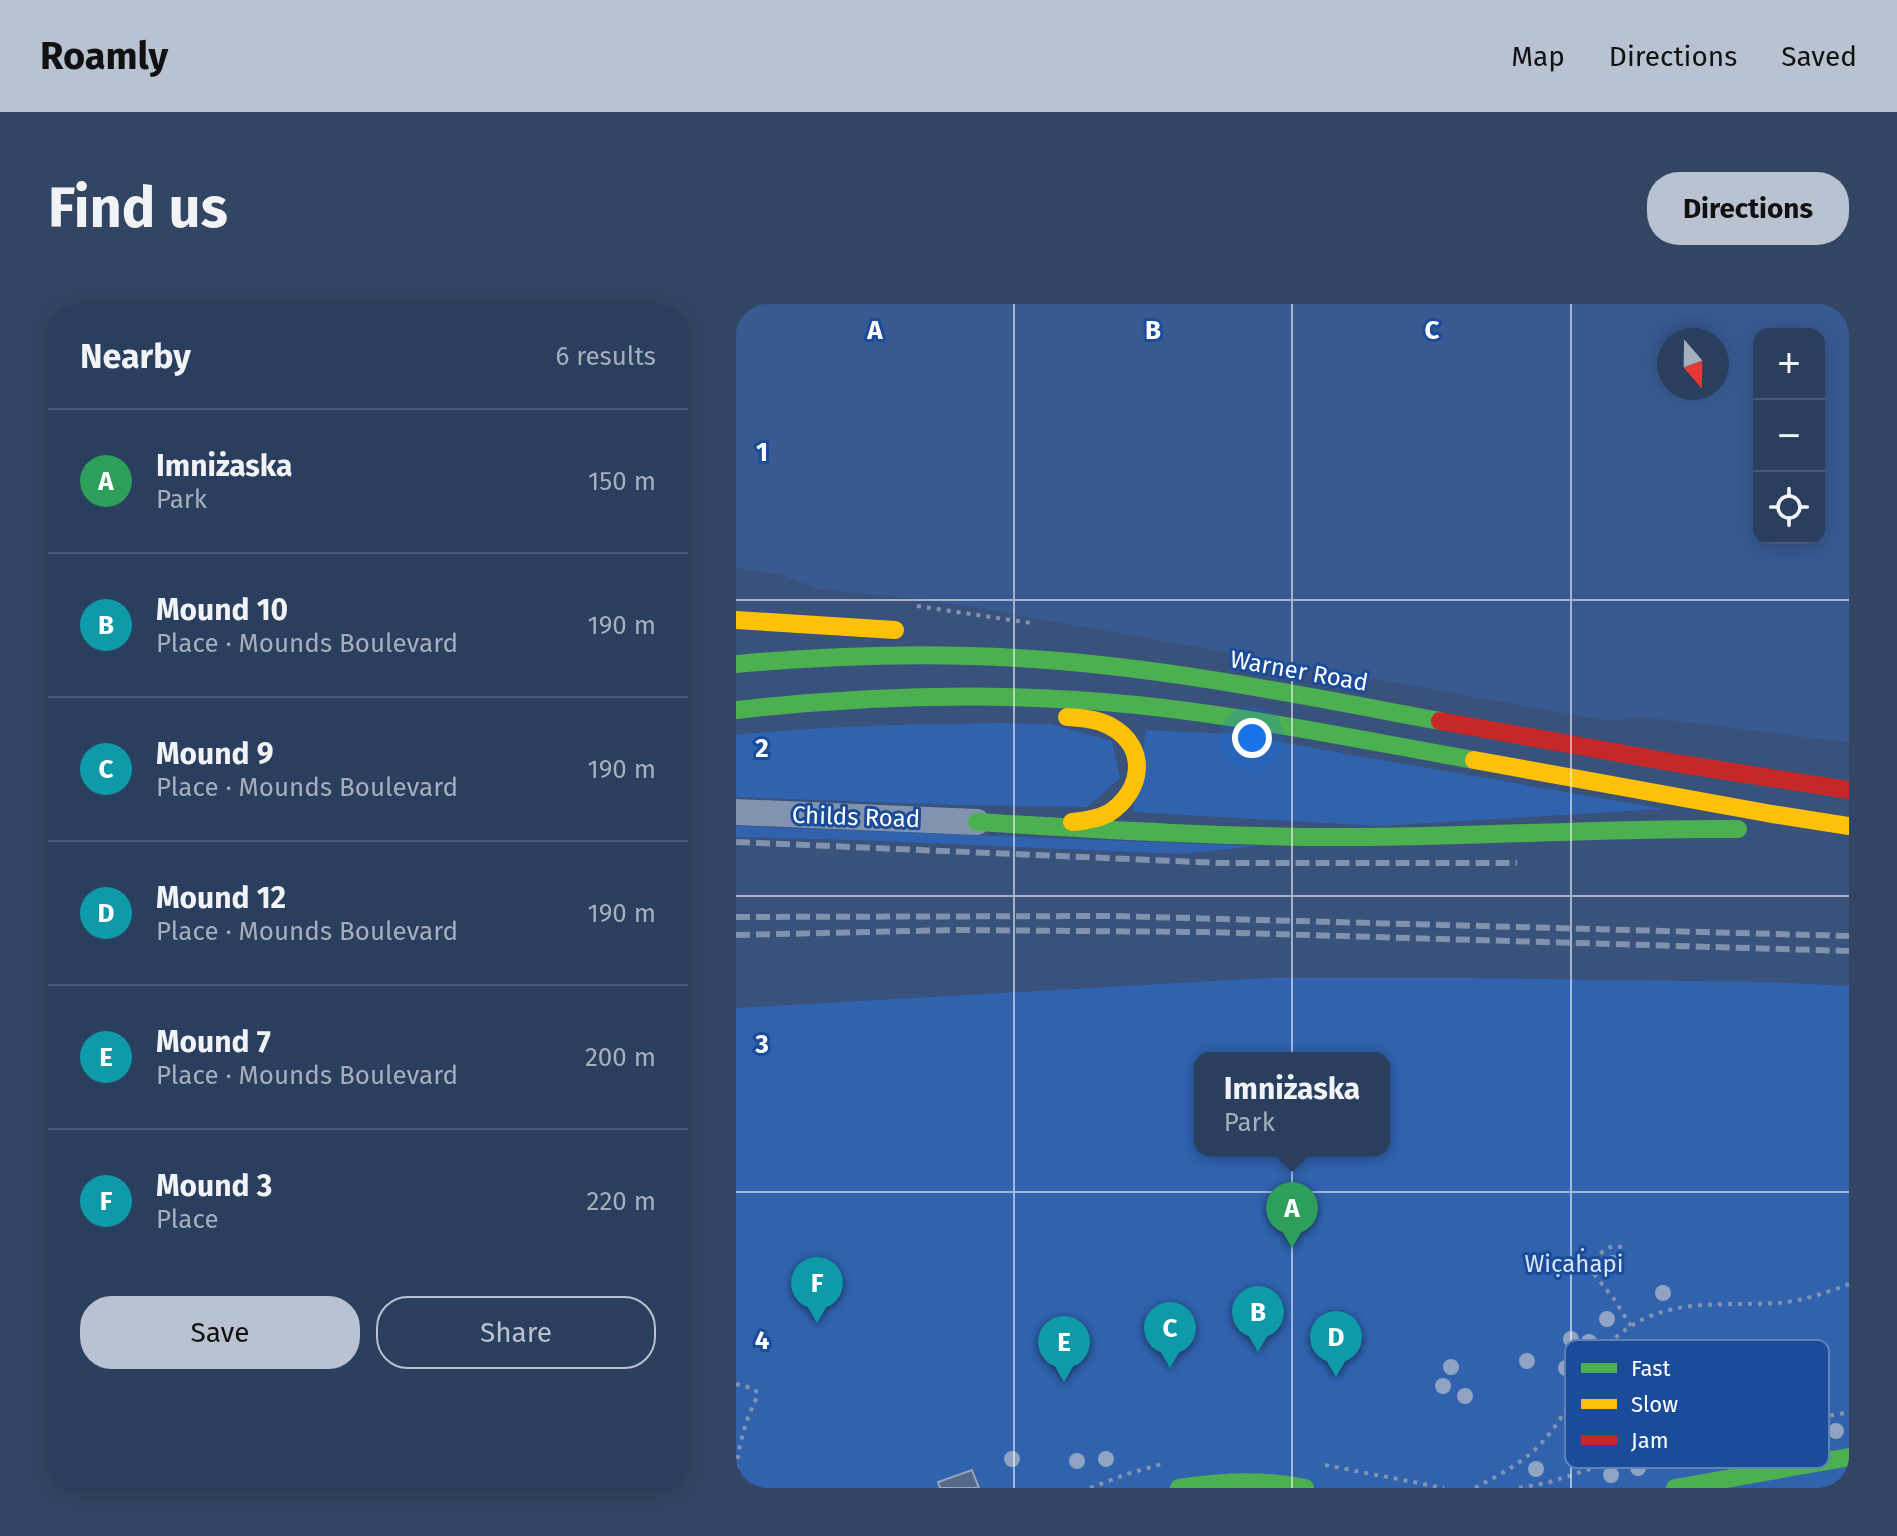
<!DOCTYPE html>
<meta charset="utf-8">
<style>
body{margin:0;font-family:"Fira Sans",sans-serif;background:#324563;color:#f1f3f6}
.controls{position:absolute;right:24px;top:24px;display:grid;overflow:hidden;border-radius:16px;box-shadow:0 4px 20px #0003}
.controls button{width:72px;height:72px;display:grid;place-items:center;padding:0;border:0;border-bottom:2px solid #465772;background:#2a3e5d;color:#f1f3f6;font:40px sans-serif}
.compass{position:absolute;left:921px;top:24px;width:72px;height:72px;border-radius:50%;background:#2a3e5d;box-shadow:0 4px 20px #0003;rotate:160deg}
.you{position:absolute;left:516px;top:434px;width:28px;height:28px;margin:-20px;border:6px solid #fff;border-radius:50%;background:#1a73e8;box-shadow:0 0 0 12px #1a73e833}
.badge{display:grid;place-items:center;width:52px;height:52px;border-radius:50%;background:#b9c2d1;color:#fff;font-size:26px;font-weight:700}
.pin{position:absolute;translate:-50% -66px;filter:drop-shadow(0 2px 4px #0008)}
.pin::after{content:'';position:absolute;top:42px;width:28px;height:24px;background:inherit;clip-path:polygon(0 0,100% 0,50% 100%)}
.popup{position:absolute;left:458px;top:748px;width:196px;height:104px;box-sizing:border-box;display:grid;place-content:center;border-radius:16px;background:#2a3e5d;filter:drop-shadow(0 2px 6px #0005);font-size:26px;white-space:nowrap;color:#a5aebc}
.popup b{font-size:30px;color:#f1f3f6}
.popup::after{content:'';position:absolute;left:50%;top:100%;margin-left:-16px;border:16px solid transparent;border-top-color:#2a3e5d}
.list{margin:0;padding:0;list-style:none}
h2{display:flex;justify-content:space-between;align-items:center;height:104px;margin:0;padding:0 32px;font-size:34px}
h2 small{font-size:26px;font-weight:400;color:#a5aebc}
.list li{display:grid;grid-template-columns:52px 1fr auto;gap:24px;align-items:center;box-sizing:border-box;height:144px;padding:0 32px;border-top:2px solid #465772}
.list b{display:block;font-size:30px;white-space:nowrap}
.list p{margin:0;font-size:26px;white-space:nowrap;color:#a5aebc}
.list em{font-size:26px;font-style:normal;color:#a5aebc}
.actions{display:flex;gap:16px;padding:24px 32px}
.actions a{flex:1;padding:18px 0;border:2px solid #b9c2d1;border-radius:32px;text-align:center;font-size:28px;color:#b9c2d1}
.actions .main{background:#b9c2d1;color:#111}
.icon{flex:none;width:44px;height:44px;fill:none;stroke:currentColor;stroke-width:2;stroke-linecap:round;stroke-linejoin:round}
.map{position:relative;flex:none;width:1113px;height:1184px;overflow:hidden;border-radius:32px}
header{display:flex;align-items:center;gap:48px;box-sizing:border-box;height:112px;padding:0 40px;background:#b9c2d1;color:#111}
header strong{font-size:38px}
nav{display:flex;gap:44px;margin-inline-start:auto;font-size:28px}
.intro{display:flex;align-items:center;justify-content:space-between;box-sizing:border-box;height:192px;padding:0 48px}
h1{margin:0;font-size:56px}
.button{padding:20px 36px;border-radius:32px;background:#b9c2d1;color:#111;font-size:28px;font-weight:700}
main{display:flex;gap:48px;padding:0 48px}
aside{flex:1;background:#2a3e5d;border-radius:32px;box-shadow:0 4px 20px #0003}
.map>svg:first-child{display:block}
</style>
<header>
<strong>Roamly</strong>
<nav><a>Map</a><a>Directions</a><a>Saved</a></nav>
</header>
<div class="intro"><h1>Find us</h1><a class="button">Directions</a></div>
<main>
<aside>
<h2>Nearby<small>6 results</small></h2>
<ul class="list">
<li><span class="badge" style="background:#2e9e5b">A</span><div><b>Imniżaska</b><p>Park</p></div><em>150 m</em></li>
<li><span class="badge" style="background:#0f9aa8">B</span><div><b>Mound 10</b><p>Place · Mounds Boulevard</p></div><em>190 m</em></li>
<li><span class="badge" style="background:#0f9aa8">C</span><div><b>Mound 9</b><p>Place · Mounds Boulevard</p></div><em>190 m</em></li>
<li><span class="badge" style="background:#0f9aa8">D</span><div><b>Mound 12</b><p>Place · Mounds Boulevard</p></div><em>190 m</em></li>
<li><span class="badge" style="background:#0f9aa8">E</span><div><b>Mound 7</b><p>Place · Mounds Boulevard</p></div><em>200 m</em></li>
<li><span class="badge" style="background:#0f9aa8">F</span><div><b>Mound 3</b><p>Place</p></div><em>220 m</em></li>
</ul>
<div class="actions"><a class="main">Save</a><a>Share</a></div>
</aside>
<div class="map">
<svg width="1113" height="1184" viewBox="0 0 1113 1184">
<rect width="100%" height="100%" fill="#38527c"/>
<path fill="#3062ae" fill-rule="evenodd" d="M 262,419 L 314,420 L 376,437 L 384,474 L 351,503 L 218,501 L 0,493 L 0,431 C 87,422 175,420 262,419 Z
M 410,426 L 496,430 L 928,505 L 642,522 L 397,508 Z
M 0,522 L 523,542 L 445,550 L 118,536 L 0,533 Z
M 530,674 L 739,674 L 1033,678 L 1113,682 L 1113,1184 L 0,1184 L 0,704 ZM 464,754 L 648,754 L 648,846 L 464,846 Z"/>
<path fill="#385a91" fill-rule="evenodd" d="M 0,0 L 1113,0 L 1113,438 C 1064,433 1015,426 966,420 C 935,416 904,411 873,417 L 237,303 L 175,294 L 82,285 L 47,271 L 0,263 ZM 1023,30 L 1083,30 L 1083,234 L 1023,234 ZM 933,36 L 981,36 L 981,84 L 933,84 Z"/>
<path fill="#556a8b" stroke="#96a4bc" stroke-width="2" d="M 236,1166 L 243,1184 L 204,1184 L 202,1178 Z"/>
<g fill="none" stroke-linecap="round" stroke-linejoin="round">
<path stroke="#8293af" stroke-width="4" stroke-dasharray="4 6" stroke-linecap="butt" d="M 181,302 L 295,319
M 886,943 L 877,942 L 870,945 L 855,957 L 854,963 L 858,970 L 878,995 L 895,1022
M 0,1080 L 19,1085 L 22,1091 C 9,1117 3,1139 0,1168
M 589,1161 L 708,1184
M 354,1184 L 391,1170 L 426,1160
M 739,1184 C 764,1170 790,1158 809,1135 C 843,1096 850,1049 898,1020 C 943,994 993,1002 1042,999 C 1066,997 1090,989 1113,980
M 783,1184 L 814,1178 L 912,1146 L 1113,1108"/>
<path stroke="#8293af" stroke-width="26" d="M 0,508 L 241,518"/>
<path stroke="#4caf50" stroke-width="18" d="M 0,360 C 99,351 198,348 297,355 C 434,364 569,392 704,417
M 0,406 C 134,391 267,387 401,401 C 515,413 626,436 738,456
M 241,518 C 371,526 501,534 631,533 C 754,532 878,524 1002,525
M 443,1184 C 486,1177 527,1175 569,1184
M 939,1184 L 1113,1153"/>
<path stroke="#ffc107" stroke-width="18" d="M 0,316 L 159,326
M 331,413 C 345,414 361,415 374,422 C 413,443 407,487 373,509 C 362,515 348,517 336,518
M 738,456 L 1036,510 L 1113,522"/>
<path stroke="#c62828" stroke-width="18" d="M 704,417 L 945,460 L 1113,486"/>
<path stroke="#8092ad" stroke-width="6" stroke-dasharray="14 6" stroke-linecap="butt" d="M 0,538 L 485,559 L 781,559
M 0,613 L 377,612 L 1113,632
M 0,631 L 219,626 L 469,628 L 1113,647"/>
</g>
<g fill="#90a3c2">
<circle cx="877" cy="959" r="8"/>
<circle cx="927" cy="989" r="8"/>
<circle cx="871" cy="1015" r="8"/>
<circle cx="835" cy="1035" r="8"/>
<circle cx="853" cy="1038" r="8"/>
<circle cx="791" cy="1057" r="8"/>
<circle cx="715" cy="1063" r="8"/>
<circle cx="830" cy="1064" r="8"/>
<circle cx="707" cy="1082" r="8"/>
<circle cx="729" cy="1092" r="8"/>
<circle cx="1049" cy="1094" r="8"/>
<circle cx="1078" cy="1099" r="8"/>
<circle cx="1100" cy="1127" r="8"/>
<circle cx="1073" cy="1132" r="8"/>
<circle cx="1044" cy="1138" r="8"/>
<circle cx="1020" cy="1142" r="8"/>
<circle cx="999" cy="1146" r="8"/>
<circle cx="976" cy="1149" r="8"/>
<circle cx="943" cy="1154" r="8"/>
<circle cx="276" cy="1155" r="8"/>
<circle cx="370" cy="1155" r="8"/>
<circle cx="341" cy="1157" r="8"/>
<circle cx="902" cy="1164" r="8"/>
<circle cx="800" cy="1165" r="8"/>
<circle cx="875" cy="1171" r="8"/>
</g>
<path fill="none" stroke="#fff" stroke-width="2" stroke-opacity="0.55" d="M 278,0 L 278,1184M 556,0 L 556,1184M 835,0 L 835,1184M 0,296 L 1113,296M 0,592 L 1113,592M 0,888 L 1113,888"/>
<g text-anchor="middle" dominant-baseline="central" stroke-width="6" stroke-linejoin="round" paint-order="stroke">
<g font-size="24" fill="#fff" stroke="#1b4c99">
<text transform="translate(563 367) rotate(10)">Warner Road</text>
<text transform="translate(120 513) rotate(2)">Childs Road</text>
</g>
<g font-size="24" fill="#d8e6fb" stroke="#1b4c99">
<text x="838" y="960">Wic̣aḣapi</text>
</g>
</g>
<rect x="829" y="1036" width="264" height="128" rx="12" fill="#1b4c99" stroke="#5f82b8" stroke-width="2"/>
<rect x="845" y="1059" width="36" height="10" fill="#4caf50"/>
<rect x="845" y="1095" width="36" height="10" fill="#ffc107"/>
<rect x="845" y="1131" width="36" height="10" fill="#c62828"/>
<g font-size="22" fill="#fff">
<text x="895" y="1072">Fast</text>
<text x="895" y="1108">Slow</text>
<text x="895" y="1144">Jam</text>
</g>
<g font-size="26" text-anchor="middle" font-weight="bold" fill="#fff" stroke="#1b4c99" stroke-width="6" stroke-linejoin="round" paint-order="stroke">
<text x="139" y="35">A</text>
<text x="417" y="35">B</text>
<text x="696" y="35">C</text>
<text x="26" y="157">1</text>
<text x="26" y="453">2</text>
<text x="26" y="749">3</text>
<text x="26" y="1045">4</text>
</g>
</svg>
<div class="controls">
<button>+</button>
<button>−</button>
<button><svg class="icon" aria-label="locate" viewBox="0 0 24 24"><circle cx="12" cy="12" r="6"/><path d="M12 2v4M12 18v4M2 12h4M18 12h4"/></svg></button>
</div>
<svg class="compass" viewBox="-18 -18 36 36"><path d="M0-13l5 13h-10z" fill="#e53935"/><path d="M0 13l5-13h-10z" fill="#a5aebc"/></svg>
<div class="you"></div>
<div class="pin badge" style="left:556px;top:944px;background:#2e9e5b">A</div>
<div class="popup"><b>Imniżaska</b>Park</div>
<div class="pin badge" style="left:522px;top:1048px;background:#0f9aa8">B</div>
<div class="pin badge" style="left:434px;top:1064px;background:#0f9aa8">C</div>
<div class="pin badge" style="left:600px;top:1073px;background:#0f9aa8">D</div>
<div class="pin badge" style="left:328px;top:1078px;background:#0f9aa8">E</div>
<div class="pin badge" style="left:81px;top:1019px;background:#0f9aa8">F</div>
</div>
</main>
